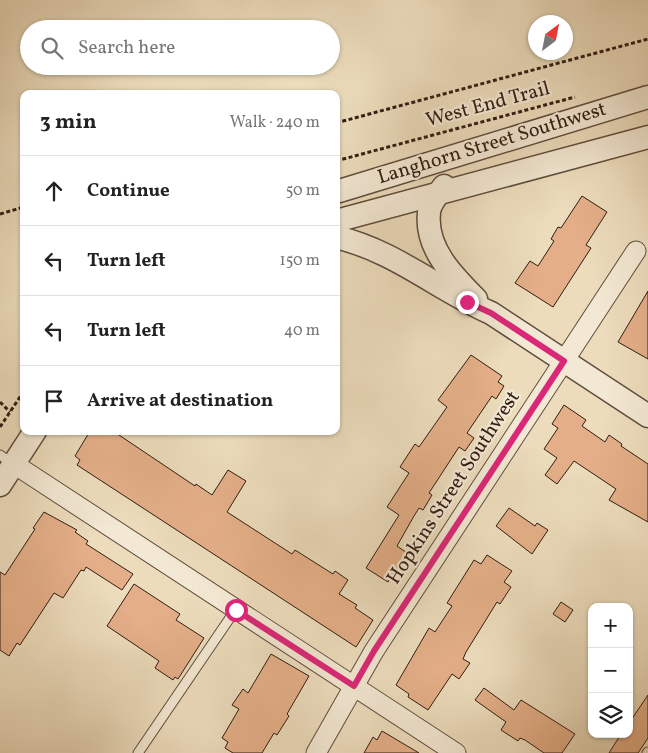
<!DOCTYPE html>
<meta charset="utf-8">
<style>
body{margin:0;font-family:Vollkorn,serif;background:#f2f2f2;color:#222}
.controls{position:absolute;right:15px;bottom:15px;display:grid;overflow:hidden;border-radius:10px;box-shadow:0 1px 4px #0004}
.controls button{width:45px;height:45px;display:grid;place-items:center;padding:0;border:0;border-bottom:1px solid #e0e0e0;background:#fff;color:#222;font:25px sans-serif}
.compass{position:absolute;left:528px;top:15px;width:45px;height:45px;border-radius:50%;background:#fff;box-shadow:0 1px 4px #0004;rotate:32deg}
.stop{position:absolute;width:15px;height:15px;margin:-11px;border:4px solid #db2777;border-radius:50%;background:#fff}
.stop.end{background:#db2777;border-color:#fff;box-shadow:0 1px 5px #0008}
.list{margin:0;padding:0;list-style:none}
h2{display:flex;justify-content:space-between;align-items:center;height:65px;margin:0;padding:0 20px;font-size:21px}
h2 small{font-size:16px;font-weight:400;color:#767676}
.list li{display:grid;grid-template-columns:32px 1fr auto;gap:15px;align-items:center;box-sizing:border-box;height:70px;padding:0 20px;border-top:1px solid #e0e0e0}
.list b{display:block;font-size:19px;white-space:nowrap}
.list em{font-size:16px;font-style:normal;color:#767676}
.icon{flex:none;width:28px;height:28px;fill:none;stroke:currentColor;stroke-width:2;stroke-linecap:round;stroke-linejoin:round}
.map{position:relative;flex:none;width:648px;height:753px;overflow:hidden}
.search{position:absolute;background:#fff;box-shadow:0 1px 4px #0004;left:20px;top:20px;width:320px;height:55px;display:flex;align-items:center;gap:12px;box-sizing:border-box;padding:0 18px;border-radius:28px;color:#767676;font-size:19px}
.panel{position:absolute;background:#fff;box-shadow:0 1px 4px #0004;left:20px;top:90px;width:320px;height:345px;border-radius:10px}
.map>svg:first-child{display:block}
</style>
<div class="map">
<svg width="648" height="753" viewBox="0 0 648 753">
<rect width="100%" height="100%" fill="#ecdcbc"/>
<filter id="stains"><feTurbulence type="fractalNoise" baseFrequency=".004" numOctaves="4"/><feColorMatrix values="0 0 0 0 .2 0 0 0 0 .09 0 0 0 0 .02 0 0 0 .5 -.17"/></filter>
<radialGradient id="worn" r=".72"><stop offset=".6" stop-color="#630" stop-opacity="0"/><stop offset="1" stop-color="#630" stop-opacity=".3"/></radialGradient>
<path fill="#e4af88" stroke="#311c13" d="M 582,196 L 607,212 L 586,245 L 591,248 L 553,307 L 515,283 L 530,261 L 538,266 L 554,241 L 551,239 L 558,227 L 561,228 Z
M 648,291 L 648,359 L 618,342 Z
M 471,355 L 502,376 L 498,382 L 504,386 L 496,399 L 492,396 L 467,433 L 474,438 L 465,451 L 459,447 L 429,493 L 432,495 L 423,510 L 419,508 L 414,516 L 397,546 L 407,553 L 388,582 L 366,568 L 399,515 L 387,507 L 409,473 L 400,467 L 415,444 L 419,447 L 447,407 L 438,400 Z
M 564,405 L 586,420 L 582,426 L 605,442 L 609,435 L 622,444 L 621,446 L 648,464 L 648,522 L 609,500 L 616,489 L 574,461 L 557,484 L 545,475 L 557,458 L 544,449 L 558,428 L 552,424 Z
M 90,431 L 113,431 L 195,486 L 196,484 L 212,495 L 228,470 L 246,481 L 227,512 L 292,554 L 295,550 L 333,574 L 335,571 L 348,580 L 339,594 L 357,605 L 355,608 L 373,620 L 356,647 L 77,465 L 80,460 L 75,456 Z
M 509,508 L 535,526 L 537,523 L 548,530 L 532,554 L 496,526 Z
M 44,512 L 77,530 L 75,532 L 88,541 L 86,544 L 133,574 L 122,590 L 86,567 L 84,571 L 81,570 L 63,598 L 54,593 L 20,645 L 17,643 L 9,656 L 0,650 L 0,572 L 5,575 L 35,529 L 33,528 Z
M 487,555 L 512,571 L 504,582 L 511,587 L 500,604 L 497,602 L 466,652 L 463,659 L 470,663 L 459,679 L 452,674 L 428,710 L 408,697 L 409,694 L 396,685 L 429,628 L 435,632 L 452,606 L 447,603 L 474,560 L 481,564 Z
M 134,584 L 180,614 L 176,620 L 204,638 L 178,679 L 175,677 L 173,680 L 155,668 L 159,661 L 107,626 Z
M 561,602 L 573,610 L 565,622 L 553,614 Z
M 271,654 L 309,676 L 287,714 L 289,716 L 277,735 L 274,733 L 262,753 L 233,753 L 225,748 L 228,742 L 222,738 L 239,709 L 232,705 L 243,689 L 248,693 Z
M 484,688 L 514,710 L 521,700 L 575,734 L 562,753 L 544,753 L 525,740 L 520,738 L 518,741 L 501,730 L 506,722 L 475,700 Z
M 648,695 L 648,738 L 638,753 L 609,753 L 621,734 L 629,734 L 629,723 Z
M 382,731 L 419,753 L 364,753 L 373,737 L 377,740 Z"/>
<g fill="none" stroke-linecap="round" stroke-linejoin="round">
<defs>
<path id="service" d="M 0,455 L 13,464
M 138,753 L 236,609
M 647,753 L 648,752"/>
<path id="minor" d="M 14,464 L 456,753
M 316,753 L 374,651 L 636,251"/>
<path id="tertiary" d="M 444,186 C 439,193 429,204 429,213 C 425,248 453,276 476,299
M 336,192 L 648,97
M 336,221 L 648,137
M 336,237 C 395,251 437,289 491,313 L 648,416
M 0,485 L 35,431"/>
</defs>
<use href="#service" stroke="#604c3d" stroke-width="11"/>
<use href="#minor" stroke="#604c3d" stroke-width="21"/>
<use href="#tertiary" stroke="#604c3d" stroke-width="25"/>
<path stroke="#311c13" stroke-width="3" stroke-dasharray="4 2.5" stroke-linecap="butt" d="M 336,123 L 648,39
M 336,161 L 575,97
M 0,214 L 24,207
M 0,402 L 10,412
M 0,427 L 24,391"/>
<use href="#service" stroke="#f3e8d3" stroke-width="9"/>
<use href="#minor" stroke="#f3e8d3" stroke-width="19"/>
<use href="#tertiary" stroke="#f3e8d3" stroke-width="22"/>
</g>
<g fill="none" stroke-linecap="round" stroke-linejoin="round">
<path stroke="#db2777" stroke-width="6" d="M 236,610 L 354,686 L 374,651 L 564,361 L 491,313 L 467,302"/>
</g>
<g text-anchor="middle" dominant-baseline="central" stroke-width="4.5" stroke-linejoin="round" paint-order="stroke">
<g font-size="20" fill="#311c13" stroke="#f3e8d3">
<text transform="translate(488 105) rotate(-15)">West End Trail</text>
<text transform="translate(492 144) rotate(-17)">Langhorn Street Southwest</text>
<text transform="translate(454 488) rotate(-57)">Hopkins Street Southwest</text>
</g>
</g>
<rect width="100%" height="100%" filter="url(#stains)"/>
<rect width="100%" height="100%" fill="url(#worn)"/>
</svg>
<div class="controls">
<button>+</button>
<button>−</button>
<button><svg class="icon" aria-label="layers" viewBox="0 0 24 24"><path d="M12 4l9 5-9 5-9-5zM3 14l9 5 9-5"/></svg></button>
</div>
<svg class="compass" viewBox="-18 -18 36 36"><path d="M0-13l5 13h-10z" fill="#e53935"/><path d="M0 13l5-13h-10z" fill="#767676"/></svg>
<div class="stop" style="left:236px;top:610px"></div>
<div class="stop end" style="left:467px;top:302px"></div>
<div class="search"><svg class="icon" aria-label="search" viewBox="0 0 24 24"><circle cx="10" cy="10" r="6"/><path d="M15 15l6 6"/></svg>Search here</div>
<section class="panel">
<h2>3 min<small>Walk · 240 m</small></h2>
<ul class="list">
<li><svg class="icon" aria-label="ahead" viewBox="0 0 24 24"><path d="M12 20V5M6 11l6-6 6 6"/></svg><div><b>Continue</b></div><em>50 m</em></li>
<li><svg class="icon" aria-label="left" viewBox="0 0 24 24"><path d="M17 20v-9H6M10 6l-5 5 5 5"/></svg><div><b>Turn left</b></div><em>150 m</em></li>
<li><svg class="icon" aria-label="left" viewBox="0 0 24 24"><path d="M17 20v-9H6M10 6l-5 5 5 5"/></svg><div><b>Turn left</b></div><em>40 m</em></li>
<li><svg class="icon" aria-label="arrive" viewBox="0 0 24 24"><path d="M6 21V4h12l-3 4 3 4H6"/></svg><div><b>Arrive at destination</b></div></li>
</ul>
</section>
</div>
